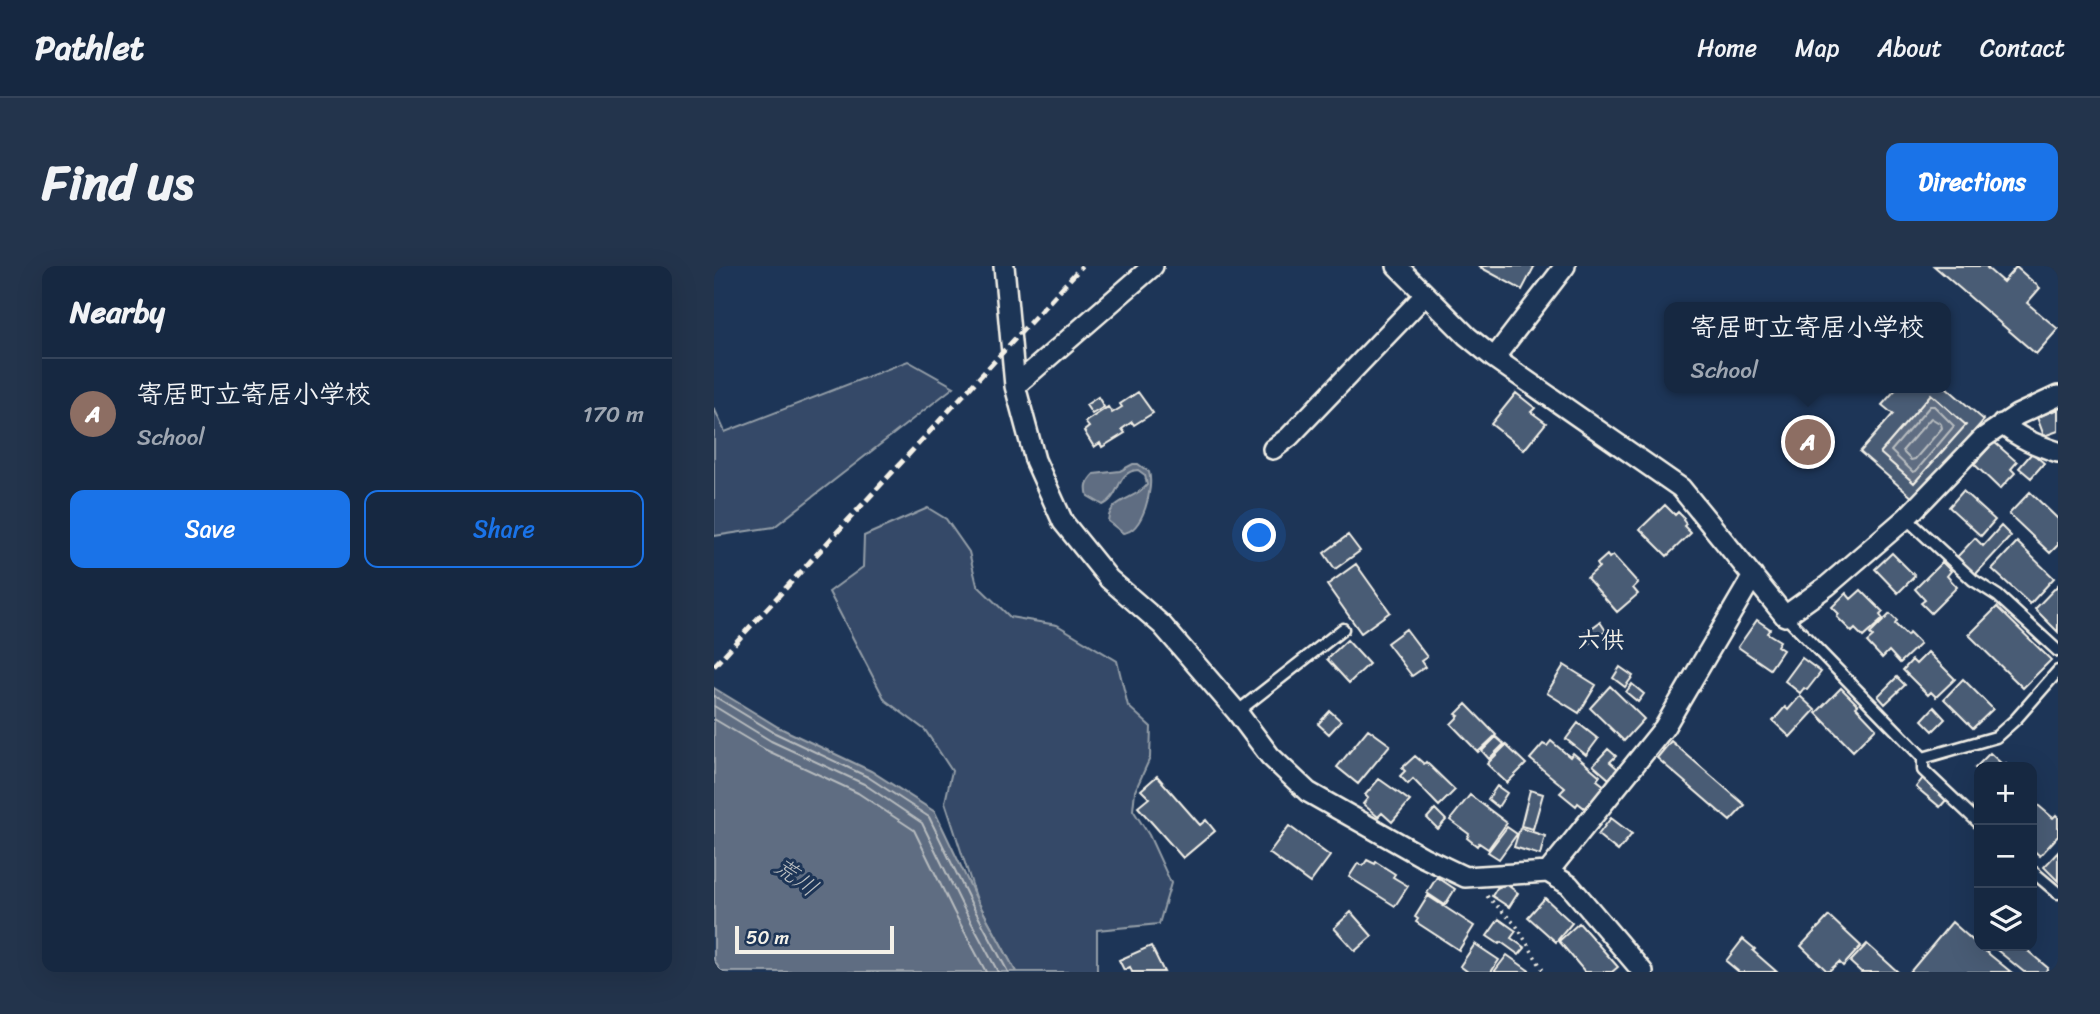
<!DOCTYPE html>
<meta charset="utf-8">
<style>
body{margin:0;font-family:Sriracha,"Klee One",sans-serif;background:#23344c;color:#f1f3f6}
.controls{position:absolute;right:21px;bottom:21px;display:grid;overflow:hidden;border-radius:14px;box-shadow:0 7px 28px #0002}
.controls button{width:63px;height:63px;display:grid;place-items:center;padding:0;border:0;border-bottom:2px solid #35445a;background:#162841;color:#f1f3f6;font:35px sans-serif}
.scale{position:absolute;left:21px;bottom:18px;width:159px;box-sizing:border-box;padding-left:7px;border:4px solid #f4f1e8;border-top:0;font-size:19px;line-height:24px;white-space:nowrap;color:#f4f1e8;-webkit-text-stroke:5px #1d3557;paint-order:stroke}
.you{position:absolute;left:546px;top:270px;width:24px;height:24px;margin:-18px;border:5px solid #fff;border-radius:50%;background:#1a73e8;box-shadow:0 0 0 10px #1a73e833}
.badge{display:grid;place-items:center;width:46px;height:46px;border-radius:50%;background:#1a73e8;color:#fff;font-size:23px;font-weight:700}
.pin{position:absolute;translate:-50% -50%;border:4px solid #fff;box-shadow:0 2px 7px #0006}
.popup{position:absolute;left:950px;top:36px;width:287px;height:91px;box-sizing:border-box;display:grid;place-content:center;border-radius:14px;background:#162841;filter:drop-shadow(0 2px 5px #0005);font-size:23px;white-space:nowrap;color:#9ea6b1}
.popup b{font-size:26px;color:#f1f3f6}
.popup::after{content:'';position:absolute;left:50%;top:100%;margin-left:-14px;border:14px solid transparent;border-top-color:#162841}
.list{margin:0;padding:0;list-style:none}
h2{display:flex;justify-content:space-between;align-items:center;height:91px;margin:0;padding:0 28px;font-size:30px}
h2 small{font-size:23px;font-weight:400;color:#9ea6b1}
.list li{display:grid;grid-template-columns:46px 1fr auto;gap:21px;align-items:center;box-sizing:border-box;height:112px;padding:0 28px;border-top:2px solid #35445a}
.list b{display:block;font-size:26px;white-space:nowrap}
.list p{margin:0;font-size:23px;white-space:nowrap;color:#9ea6b1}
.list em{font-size:23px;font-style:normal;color:#9ea6b1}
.actions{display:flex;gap:14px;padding:21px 28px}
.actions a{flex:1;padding:16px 0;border:2px solid #1a73e8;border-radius:14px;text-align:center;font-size:24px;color:#1a73e8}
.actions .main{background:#1a73e8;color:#fff}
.icon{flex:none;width:38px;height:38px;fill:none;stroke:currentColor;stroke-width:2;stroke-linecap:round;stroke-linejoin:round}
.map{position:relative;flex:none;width:1344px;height:706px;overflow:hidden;border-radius:14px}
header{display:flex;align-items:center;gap:42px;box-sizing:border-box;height:98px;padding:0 35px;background:#162841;border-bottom:2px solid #35445a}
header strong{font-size:33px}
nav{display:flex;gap:38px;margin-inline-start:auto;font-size:24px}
.intro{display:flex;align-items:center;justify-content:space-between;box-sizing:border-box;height:168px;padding:0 42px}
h1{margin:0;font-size:49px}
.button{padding:18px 32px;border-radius:14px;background:#1a73e8;color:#fff;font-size:24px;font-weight:700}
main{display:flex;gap:42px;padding:0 42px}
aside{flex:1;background:#162841;border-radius:14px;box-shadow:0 7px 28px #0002}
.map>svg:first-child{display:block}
</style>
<header>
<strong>Pathlet</strong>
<nav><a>Home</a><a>Map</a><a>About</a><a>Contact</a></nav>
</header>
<div class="intro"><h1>Find us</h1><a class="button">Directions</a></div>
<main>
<aside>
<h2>Nearby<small></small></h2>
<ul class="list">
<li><span class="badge" style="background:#8d6e63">A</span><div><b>寄居町立寄居小学校</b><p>School</p></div><em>170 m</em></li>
</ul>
<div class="actions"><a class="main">Save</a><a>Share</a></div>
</aside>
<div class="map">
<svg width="1344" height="706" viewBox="0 0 1344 706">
<rect width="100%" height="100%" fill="#1d3557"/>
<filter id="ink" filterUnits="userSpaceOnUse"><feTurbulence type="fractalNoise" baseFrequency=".0143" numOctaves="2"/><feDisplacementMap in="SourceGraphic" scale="14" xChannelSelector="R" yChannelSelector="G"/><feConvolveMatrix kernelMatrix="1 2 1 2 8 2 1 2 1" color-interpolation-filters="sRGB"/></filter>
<g filter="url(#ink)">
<path fill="#354a67" stroke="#949ea8" stroke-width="2" d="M 194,95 L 240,121 L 60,261 L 0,270 L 0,142 L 11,166 Z
M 214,242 L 232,253 L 255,286 L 263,319 L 296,351 L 343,359 L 403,395 L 414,440 L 437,461 L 436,492 L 421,525 L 419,544 L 435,569 L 457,617 L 445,658 L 383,664 L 383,706 L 302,706 L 263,634 L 231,536 L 238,505 L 211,464 L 171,434 L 115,326 L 149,301 L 150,270 Z"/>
<path fill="#5e6d82" stroke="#9aa2ab" stroke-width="2" d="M 1217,128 L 1252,159 L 1200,217 L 1166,187 Z
M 419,198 L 424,198 L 435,206 C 440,221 429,266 409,267 L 394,255 C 396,232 421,234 433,219 L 431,209 L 424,204 C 402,205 407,231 389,239 L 374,230 C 371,220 373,215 380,208 L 406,205 Z
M 0,422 L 64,461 L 157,505 L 221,546 L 263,634 L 302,706 L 7,706 L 0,694 Z"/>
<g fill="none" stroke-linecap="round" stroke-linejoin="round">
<path stroke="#b8bcbf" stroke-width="2" d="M 1216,140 L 1220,140 L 1240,160 L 1202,205 L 1199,206 L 1177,185 Z
M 1217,152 L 1227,158 L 1228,162 L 1201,193 L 1197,194 L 1190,187 L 1189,184 Z
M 0,430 L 61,467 L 154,511 L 215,551 L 257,637 L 294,706
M 0,440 L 57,475 L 150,518 L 208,557 L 249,641 L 284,706
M 0,453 L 52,484 L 144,527 L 200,564 L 240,646 L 272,706"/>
</g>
<path fill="#485b74" stroke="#f4f1e8" stroke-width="2" fill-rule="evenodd" d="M 764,0 L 819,0 L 820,1 L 808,24 Z
M 1220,0 L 1275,0 L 1273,2 L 1289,16 L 1302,1 L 1326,22 L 1313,37 L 1344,63 L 1322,88 Z
M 1232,121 L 1270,154 L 1200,233 L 1146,186 L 1179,148 L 1168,139 L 1183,122 ZM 1217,128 L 1252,159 L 1200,217 L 1166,187 Z
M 424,126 L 439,147 L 420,159 L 418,156 L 408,163 L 411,167 L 388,181 L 386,177 L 380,181 L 370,165 L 375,161 L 371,156 L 394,141 L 398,147 L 408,141 L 406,138 Z
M 802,127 L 821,142 L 817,146 L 832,157 L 810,184 L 777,158 Z
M 384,131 L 390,141 L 378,148 L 372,139 Z
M 1344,143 L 1344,165 L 1330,170 L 1323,151 Z
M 1280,176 L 1303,196 L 1297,203 L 1301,207 L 1286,223 L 1260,198 Z
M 1318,187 L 1330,197 L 1317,212 L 1305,202 Z
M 1249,225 L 1281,254 L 1267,270 L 1235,241 Z
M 1316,226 L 1344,253 L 1344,279 L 1336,287 L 1295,248 Z
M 951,239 L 961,249 L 964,246 L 970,252 L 969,254 L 972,258 L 970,260 L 977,267 L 953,290 L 926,263 Z
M 1287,260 L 1297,270 L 1261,309 L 1243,291 L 1261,272 L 1269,280 Z
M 634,269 L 646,285 L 621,303 L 610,287 Z
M 1303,276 L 1340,312 L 1316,338 L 1278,303 Z
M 1178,287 L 1201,310 L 1184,327 L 1161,303 Z
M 893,289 L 895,292 L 899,289 L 924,317 L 919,322 L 924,328 L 903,346 L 873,312 L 885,301 L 883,298 Z
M 1228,296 L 1237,305 L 1233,310 L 1243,321 L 1217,347 L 1207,337 L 1211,334 L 1201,323 Z
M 642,298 L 676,346 L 647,367 L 613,319 Z
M 1344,319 L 1344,366 L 1321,343 Z
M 1147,324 L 1169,346 L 1166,349 L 1169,353 L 1149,371 L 1141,363 L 1138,366 L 1123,351 L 1125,348 L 1118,341 L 1132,327 L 1137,333 Z
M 1283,341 L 1337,394 L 1309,422 L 1255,369 Z
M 1176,348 L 1183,355 L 1181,358 L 1193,370 L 1195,367 L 1206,378 L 1186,397 L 1175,385 L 1168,392 L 1153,376 L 1159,371 L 1156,368 Z
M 1043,354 L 1056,363 L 1053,367 L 1066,375 L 1063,380 L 1069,384 L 1056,403 L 1024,381 Z
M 886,356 L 892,365 L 874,378 L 868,369 Z
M 692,363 L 713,391 L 707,395 L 711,401 L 698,410 L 673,377 Z
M 633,374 L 655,398 L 635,417 L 613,393 Z
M 1214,386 L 1241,413 L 1222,431 L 1217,426 L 1214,429 L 1189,404 L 1198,394 L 1202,398 Z
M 1088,392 L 1107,406 L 1093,424 L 1090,422 L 1086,427 L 1071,415 Z
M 850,399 L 882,419 L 865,447 L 833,427 Z
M 906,401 L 919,410 L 911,421 L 899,412 Z
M 1183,411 L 1191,419 L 1171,438 L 1164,430 Z
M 1249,413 L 1279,443 L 1259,462 L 1230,433 Z
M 918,418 L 930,428 L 924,436 L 912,426 Z
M 896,420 L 930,453 L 910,475 L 876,442 Z
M 1127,422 L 1144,439 L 1142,441 L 1162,462 L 1139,485 L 1102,447 Z
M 1086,430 L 1101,444 L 1076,471 L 1059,455 L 1071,441 L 1074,444 Z
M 752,438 L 782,469 L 764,486 L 737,458 L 745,450 L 742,448 Z
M 1220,441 L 1231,453 L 1219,465 L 1208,454 Z
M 616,445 L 627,455 L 615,468 L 604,458 Z
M 864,457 L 884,473 L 872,489 L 852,473 Z
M 654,463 L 676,479 L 644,518 L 623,501 Z
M 782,471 L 790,478 L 775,493 L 768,485 Z
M 837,475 L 856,491 L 859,487 L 886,510 L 883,514 L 892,521 L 873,544 L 864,537 L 862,540 L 846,527 L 851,522 L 816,493 L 829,478 L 833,480 Z
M 957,475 L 1031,539 L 1016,555 L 943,492 Z
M 792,479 L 812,498 L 793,517 L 773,498 Z
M 894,483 L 902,490 L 896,496 L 904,503 L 895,513 L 879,499 Z
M 1276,487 L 1289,499 L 1292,497 L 1296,501 L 1265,501 L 1265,506 L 1261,502 Z
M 701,490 L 710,498 L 712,496 L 741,524 L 725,540 L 699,513 L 694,518 L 686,510 L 691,505 L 688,502 Z
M 443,510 L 486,559 L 492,554 L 501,565 L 469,592 L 424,541 L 435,532 L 427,524 Z
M 1209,512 L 1233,533 L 1226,541 L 1202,521 Z
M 665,513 L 696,535 L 678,556 L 668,547 L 664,551 L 649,538 L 654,532 L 651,529 Z
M 783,520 L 793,527 L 784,541 L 774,533 Z
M 816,524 L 829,528 L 819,563 L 807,560 Z
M 756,529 L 793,557 L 774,583 L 765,577 L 763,580 L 753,572 L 755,568 L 736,554 Z
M 1318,534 L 1339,552 L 1342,549 L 1344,551 L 1344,570 L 1326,590 L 1318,583 Z
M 721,543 L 732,554 L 724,563 L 713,552 Z
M 897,552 L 918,568 L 904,585 L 884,569 Z
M 575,560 L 616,590 L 596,617 L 555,587 Z
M 793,561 L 803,568 L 785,593 L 774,586 Z
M 806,562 L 831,570 L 826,589 L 800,581 Z
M 1344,586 L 1344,615 L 1330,601 Z
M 653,594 L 661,598 L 662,596 L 681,608 L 679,611 L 694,620 L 681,640 L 635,611 L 644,597 L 649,600 Z
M 723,611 L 741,623 L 731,639 L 713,627 Z
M 792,618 L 804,627 L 795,641 L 778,630 L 783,622 Z
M 714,630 L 760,660 L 745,684 L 702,656 L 704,653 L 701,651 Z
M 831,632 L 858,657 L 842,676 L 814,651 Z
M 637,646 L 658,670 L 641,685 L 620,662 Z
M 1115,650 L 1147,680 L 1129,700 L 1125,696 L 1114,706 L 1087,680 Z
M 785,653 L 802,665 L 797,672 L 811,682 L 805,689 L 787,676 L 785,678 L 773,670 Z
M 1238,656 L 1265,680 L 1297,706 L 1196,706 Z
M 865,657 L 904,701 L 898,706 L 871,706 L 845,675 Z
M 1029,673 L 1041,683 L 1039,685 L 1063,706 L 1025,706 L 1012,695 Z
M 761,678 L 785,694 L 777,706 L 754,706 L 746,700 Z
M 1153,678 L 1184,706 L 1147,706 L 1136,696 Z
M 437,680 L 450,706 L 418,706 L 416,701 L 410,704 L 405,694 Z
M 1278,680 L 1308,680 L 1334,702 L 1331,706 L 1310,706 Z
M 793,689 L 817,706 L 780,706 Z"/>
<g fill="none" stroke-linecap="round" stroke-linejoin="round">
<defs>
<path id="service" d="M 1192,252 L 1259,314 L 1284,330 L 1344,385
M 1071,350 L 1209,492 L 1209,504 L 1265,557
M 523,446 L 629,363
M 1209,492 L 1282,471 L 1302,453 L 1344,405
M 1318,605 L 1344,627"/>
<path id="minor" d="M 290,0 L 301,120 L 321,194 L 349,256 L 395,313 L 448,359 L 523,446 L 556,490 L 594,526 L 709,591 L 751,611 L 834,606 L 855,619 L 929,706
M 683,0 L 753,70 L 780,92 L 967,222 L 1071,350 L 1113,320 L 1192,252 L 1269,172 L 1303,149 L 1344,130
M 780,92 L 851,0
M 301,120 L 439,0
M 1288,158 C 1305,172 1322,179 1344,186
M 559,183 L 575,171 L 711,29
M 834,606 L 950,462 L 1039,310"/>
</defs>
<use href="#service" stroke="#f4f1e8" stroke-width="15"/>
<use href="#minor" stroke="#f4f1e8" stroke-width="24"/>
<path stroke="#f4f1e8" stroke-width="3.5" stroke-dasharray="2 5" stroke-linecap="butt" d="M 773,630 L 802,659 L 830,706"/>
<use href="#service" stroke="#1d3557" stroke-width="10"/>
<use href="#minor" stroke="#1d3557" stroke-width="19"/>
<path stroke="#f4f1e8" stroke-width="5" stroke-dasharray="10 5" stroke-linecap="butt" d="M 0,400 L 368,0"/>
</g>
</g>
<g text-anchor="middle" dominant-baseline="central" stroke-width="6" stroke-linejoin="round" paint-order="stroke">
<g font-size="24" font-weight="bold" fill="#f4f1e8" stroke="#1d3557">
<text x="887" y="374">六供</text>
</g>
<g font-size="24" font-style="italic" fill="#c0c3c4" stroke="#1d3557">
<text transform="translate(82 611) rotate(36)">荒川</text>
</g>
</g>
</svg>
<div class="controls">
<button>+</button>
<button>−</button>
<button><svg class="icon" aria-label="layers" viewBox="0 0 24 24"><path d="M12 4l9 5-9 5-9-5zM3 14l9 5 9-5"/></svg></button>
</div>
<div class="scale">50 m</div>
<div class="you"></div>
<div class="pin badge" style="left:1094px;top:176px;background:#8d6e63">A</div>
<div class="popup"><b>寄居町立寄居小学校</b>School</div>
</div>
</main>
